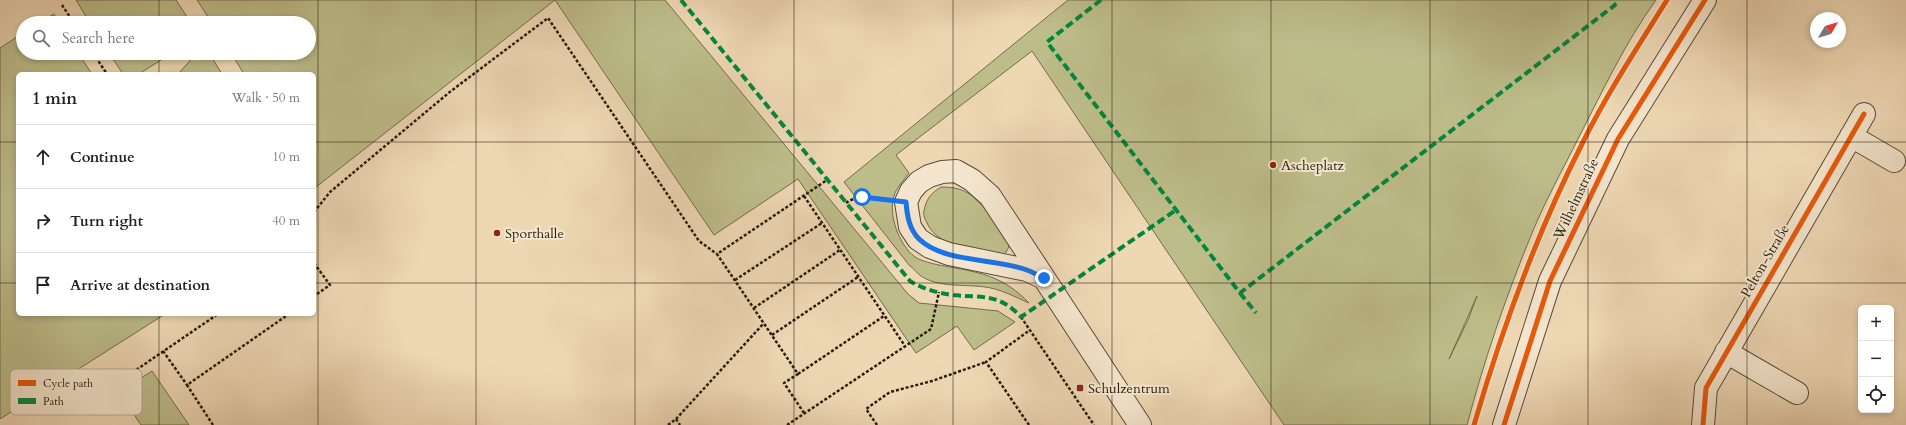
<!DOCTYPE html>
<meta charset="utf-8">
<style>
body{margin:0;font-family:Cardo,serif;background:#f6f6f6;color:#222}
.controls{position:absolute;right:12px;bottom:12px;display:grid;overflow:hidden;border-radius:6px;box-shadow:0 2px 6px #0003}
.controls button{width:36px;height:36px;display:grid;place-items:center;padding:0;border:0;border-bottom:1px solid #e0e0e0;background:#fff;color:#222;font:20px sans-serif}
.compass{position:absolute;left:1810px;top:12px;width:36px;height:36px;border-radius:50%;background:#fff;box-shadow:0 2px 6px #0003;rotate:52deg}
.stop{position:absolute;width:12px;height:12px;margin:-9px;border:3px solid #1a73e8;border-radius:50%;background:#fff}
.stop.end{background:#1a73e8;border-color:#fff;box-shadow:0 1px 4px #0008}
.list{margin:0;padding:0;list-style:none}
h2{display:flex;justify-content:space-between;align-items:center;height:52px;margin:0;padding:0 16px;font-size:17px}
h2 small{font-size:13px;font-weight:400;color:#767676}
.list li{display:grid;grid-template-columns:26px 1fr auto;gap:12px;align-items:center;box-sizing:border-box;height:64px;padding:0 16px;border-top:1px solid #e0e0e0}
.list b{display:block;font-size:15px;white-space:nowrap}
.list em{font-size:13px;font-style:normal;color:#767676}
.icon{flex:none;width:22px;height:22px;fill:none;stroke:currentColor;stroke-width:2;stroke-linecap:round;stroke-linejoin:round}
.map{position:relative;flex:none;width:1906px;height:425px;overflow:hidden}
.search{position:absolute;background:#fff;box-shadow:0 2px 6px #0003;left:16px;top:16px;width:300px;height:44px;display:flex;align-items:center;gap:10px;box-sizing:border-box;padding:0 14px;border-radius:22px;color:#767676;font-size:15px}
.panel{position:absolute;background:#fff;box-shadow:0 2px 6px #0003;left:16px;top:72px;width:300px;height:244px;border-radius:6px}
.map>svg:first-child{display:block}
</style>
<div class="map">
<svg width="1906" height="425" viewBox="0 0 1906 425">
<rect width="100%" height="100%" fill="#eed8b4"/>
<filter id="stains"><feTurbulence type="fractalNoise" baseFrequency=".005" numOctaves="4"/><feColorMatrix values="0 0 0 0 .2 0 0 0 0 .09 0 0 0 0 .02 0 0 0 .5 -.17"/></filter>
<radialGradient id="worn" r=".72"><stop offset=".6" stop-color="#630" stop-opacity="0"/><stop offset="1" stop-color="#630" stop-opacity=".3"/></radialGradient>
<path fill="#bdbd8a" stroke="#726c4d" fill-rule="evenodd" d="M 76,0 L 176,0 L 191,23 L 90,23 Z
M 197,0 L 665,0 L 908,294 L 919,303 L 998,311 L 1015,322 L 974,350 L 957,326 L 916,353 L 798,179 L 714,235 L 555,0 L 316,187 L 314,185 L 314,74 L 244,74 L 231,53 L 309,53 L 309,23 L 212,23 Z
M 1068,0 L 1656,0 C 1625,43 1603,90 1579,137 C 1562,171 1544,203 1530,238 C 1505,299 1484,361 1467,425 L 1284,425 L 1032,51 L 896,155 L 909,173 C 904,180 896,188 894,196 C 888,215 899,245 915,257 C 925,263 939,265 950,267 C 984,273 1005,278 1029,303 C 1015,297 1001,289 985,287 C 964,284 939,288 921,276 C 917,273 913,268 909,265 L 844,182 ZM 1477,296 L 1468,320 L 1449,359 Z
M 54,14 L 59,23 L 39,23 Z
M 23,33 L 23,53 L 78,53 L 92,74 L 18,74 L 18,314 L 165,314 L 0,419 L 0,48 Z
M 109,53 L 172,53 L 139,74 L 123,74 Z
M 197,53 L 209,53 L 222,74 L 178,74 Z
M 941,187 C 951,187 959,188 968,193 C 978,199 1009,233 1009,244 C 1009,248 1007,251 1004,255 C 980,250 938,249 927,223 C 925,219 923,215 924,211 C 926,199 931,193 941,187 Z
M 152,371 L 189,425 L 141,425 L 119,392 Z"/>
<g fill="none" stroke-linecap="round" stroke-linejoin="round">
<defs>
<path id="minor" d="M 1851,136 L 1894,161
M 1044,278 L 1027,270 L 949,254 L 930,247 L 918,239 L 910,227 L 906,202 L 911,191 L 919,182 L 929,176 L 942,172 L 956,171 L 972,180 L 990,196 L 1044,278 L 1140,425
M 1726,352 L 1797,393
M 1504,425 L 1550,281 L 1618,139 L 1705,0
M 1703,425 L 1706,388 L 1864,114"/>
</defs>
<use href="#minor" stroke="#594b39" stroke-width="24"/>
<path stroke="#271c10" stroke-width="2.5" stroke-dasharray="3 2" stroke-linecap="butt" d="M 62,5 L 74,23
M 93,53 L 107,74
M 804,196 L 905,346
M 846,203 C 857,195 867,198 880,199
M 314,212 L 330,192 L 451,91 L 548,18 L 699,241 L 717,254
M 314,263 L 330,285 L 314,296
M 735,280 L 822,223
M 754,308 L 840,250
M 1021,317 L 1094,425
M 772,335 L 858,277
M 163,351 L 187,385
M 798,374 L 884,316
M 95,398 L 218,314
M 804,413 L 784,383 L 798,374 L 717,254 L 827,180
M 676,419 L 764,323
M 213,425 L 187,385 L 289,314
M 668,425 L 676,419 L 680,425
M 787,425 L 931,329 L 939,292
M 877,425 L 866,409 L 890,392 L 932,381 L 986,362
M 1029,425 L 986,362 L 1030,330"/>
<use href="#minor" stroke="#f4e6ce" stroke-width="22"/>
<path stroke="#00873e" stroke-width="4" stroke-dasharray="8 4" stroke-linecap="butt" d="M 681,0 L 910,281 C 923,289 937,293 953,295 C 982,298 999,293 1021,317 L 1176,210
M 1101,0 L 1047,42 L 1240,293 L 1615,5 L 1611,0
M 1240,293 L 1256,313"/>
<defs>
<path id="cycleway" d="M 1474,425 C 1502,329 1536,235 1581,146 C 1606,95 1637,48 1667,0
M 1504,425 L 1550,281 L 1618,139 L 1705,0
M 1703,425 L 1706,388 L 1864,114"/>
</defs>
<use href="#cycleway" stroke="#f4e6ce" stroke-width="8"/>
<use href="#cycleway" stroke="#e8590c" stroke-width="5"/>
</g>
<g fill="none" stroke-linecap="round" stroke-linejoin="round">
<path stroke="#1a73e8" stroke-width="5" d="M 862,197 L 906,202 C 907,215 909,229 919,239 C 944,263 995,258 1027,270 C 1033,272 1039,276 1044,278"/>
</g>
<path fill="none" stroke="#271c10" stroke-width="1" stroke-opacity="0.55" d="M 159,0 L 159,23M 318,0 L 318,425M 476,0 L 476,425M 635,0 L 635,425M 794,0 L 794,425M 953,0 L 953,425M 1112,0 L 1112,425M 1271,0 L 1271,425M 1430,0 L 1430,425M 1588,0 L 1588,425M 1747,0 L 1747,425M 159,53 L 159,74M 0,142 L 18,142M 314,142 L 1906,142M 0,283 L 18,283M 314,283 L 1906,283M 159,314 L 159,425"/>
<g fill="#8f2418" stroke="#f4e6ce" stroke-width="1.5">
<circle cx="1273" cy="165" r="4"/>
<circle cx="497" cy="233" r="4"/>
<rect x="1076" y="384" width="8" height="8" rx="2"/>
</g>
<g text-anchor="middle" dominant-baseline="central" stroke-width="4" stroke-linejoin="round" paint-order="stroke">
<g font-size="14" fill="#271c10" stroke="#f4e6ce" text-anchor="start">
<text x="1281" y="165">Ascheplatz</text>
<text x="505" y="233">Sporthalle</text>
<text x="1088" y="388">Schulzentrum</text>
</g>
<g font-size="14" fill="#271c10" stroke="#f4e6ce">
<text transform="translate(1576 199) rotate(-65)">Wilhelmstraße</text>
<text transform="translate(1765 261) rotate(-60)">Pelton-Straße</text>
</g>
</g>
<rect x="10" y="369" width="132" height="46" rx="6" fill="#f4e6ce" stroke="#b6a995" stroke-width="1"/>
<rect x="18" y="380" width="18" height="6" fill="#e8590c"/>
<rect x="18" y="398" width="18" height="6" fill="#00873e"/>
<g font-size="11" fill="#271c10">
<text x="43" y="387">Cycle path</text>
<text x="43" y="405">Path</text>
</g>
<rect width="100%" height="100%" filter="url(#stains)"/>
<rect width="100%" height="100%" fill="url(#worn)"/>
</svg>
<div class="controls">
<button>+</button>
<button>−</button>
<button><svg class="icon" aria-label="locate" viewBox="0 0 24 24"><circle cx="12" cy="12" r="6"/><path d="M12 2v4M12 18v4M2 12h4M18 12h4"/></svg></button>
</div>
<svg class="compass" viewBox="-18 -18 36 36"><path d="M0-13l5 13h-10z" fill="#e53935"/><path d="M0 13l5-13h-10z" fill="#767676"/></svg>
<div class="stop" style="left:862px;top:197px"></div>
<div class="stop end" style="left:1044px;top:278px"></div>
<div class="search"><svg class="icon" aria-label="search" viewBox="0 0 24 24"><circle cx="10" cy="10" r="6"/><path d="M15 15l6 6"/></svg>Search here</div>
<section class="panel">
<h2>1 min<small>Walk · 50 m</small></h2>
<ul class="list">
<li><svg class="icon" aria-label="ahead" viewBox="0 0 24 24"><path d="M12 20V5M6 11l6-6 6 6"/></svg><div><b>Continue</b></div><em>10 m</em></li>
<li><svg class="icon" aria-label="right" viewBox="0 0 24 24"><path d="M7 20v-9h11M14 6l5 5-5 5"/></svg><div><b>Turn right</b></div><em>40 m</em></li>
<li><svg class="icon" aria-label="arrive" viewBox="0 0 24 24"><path d="M6 21V4h12l-3 4 3 4H6"/></svg><div><b>Arrive at destination</b></div></li>
</ul>
</section>
</div>
